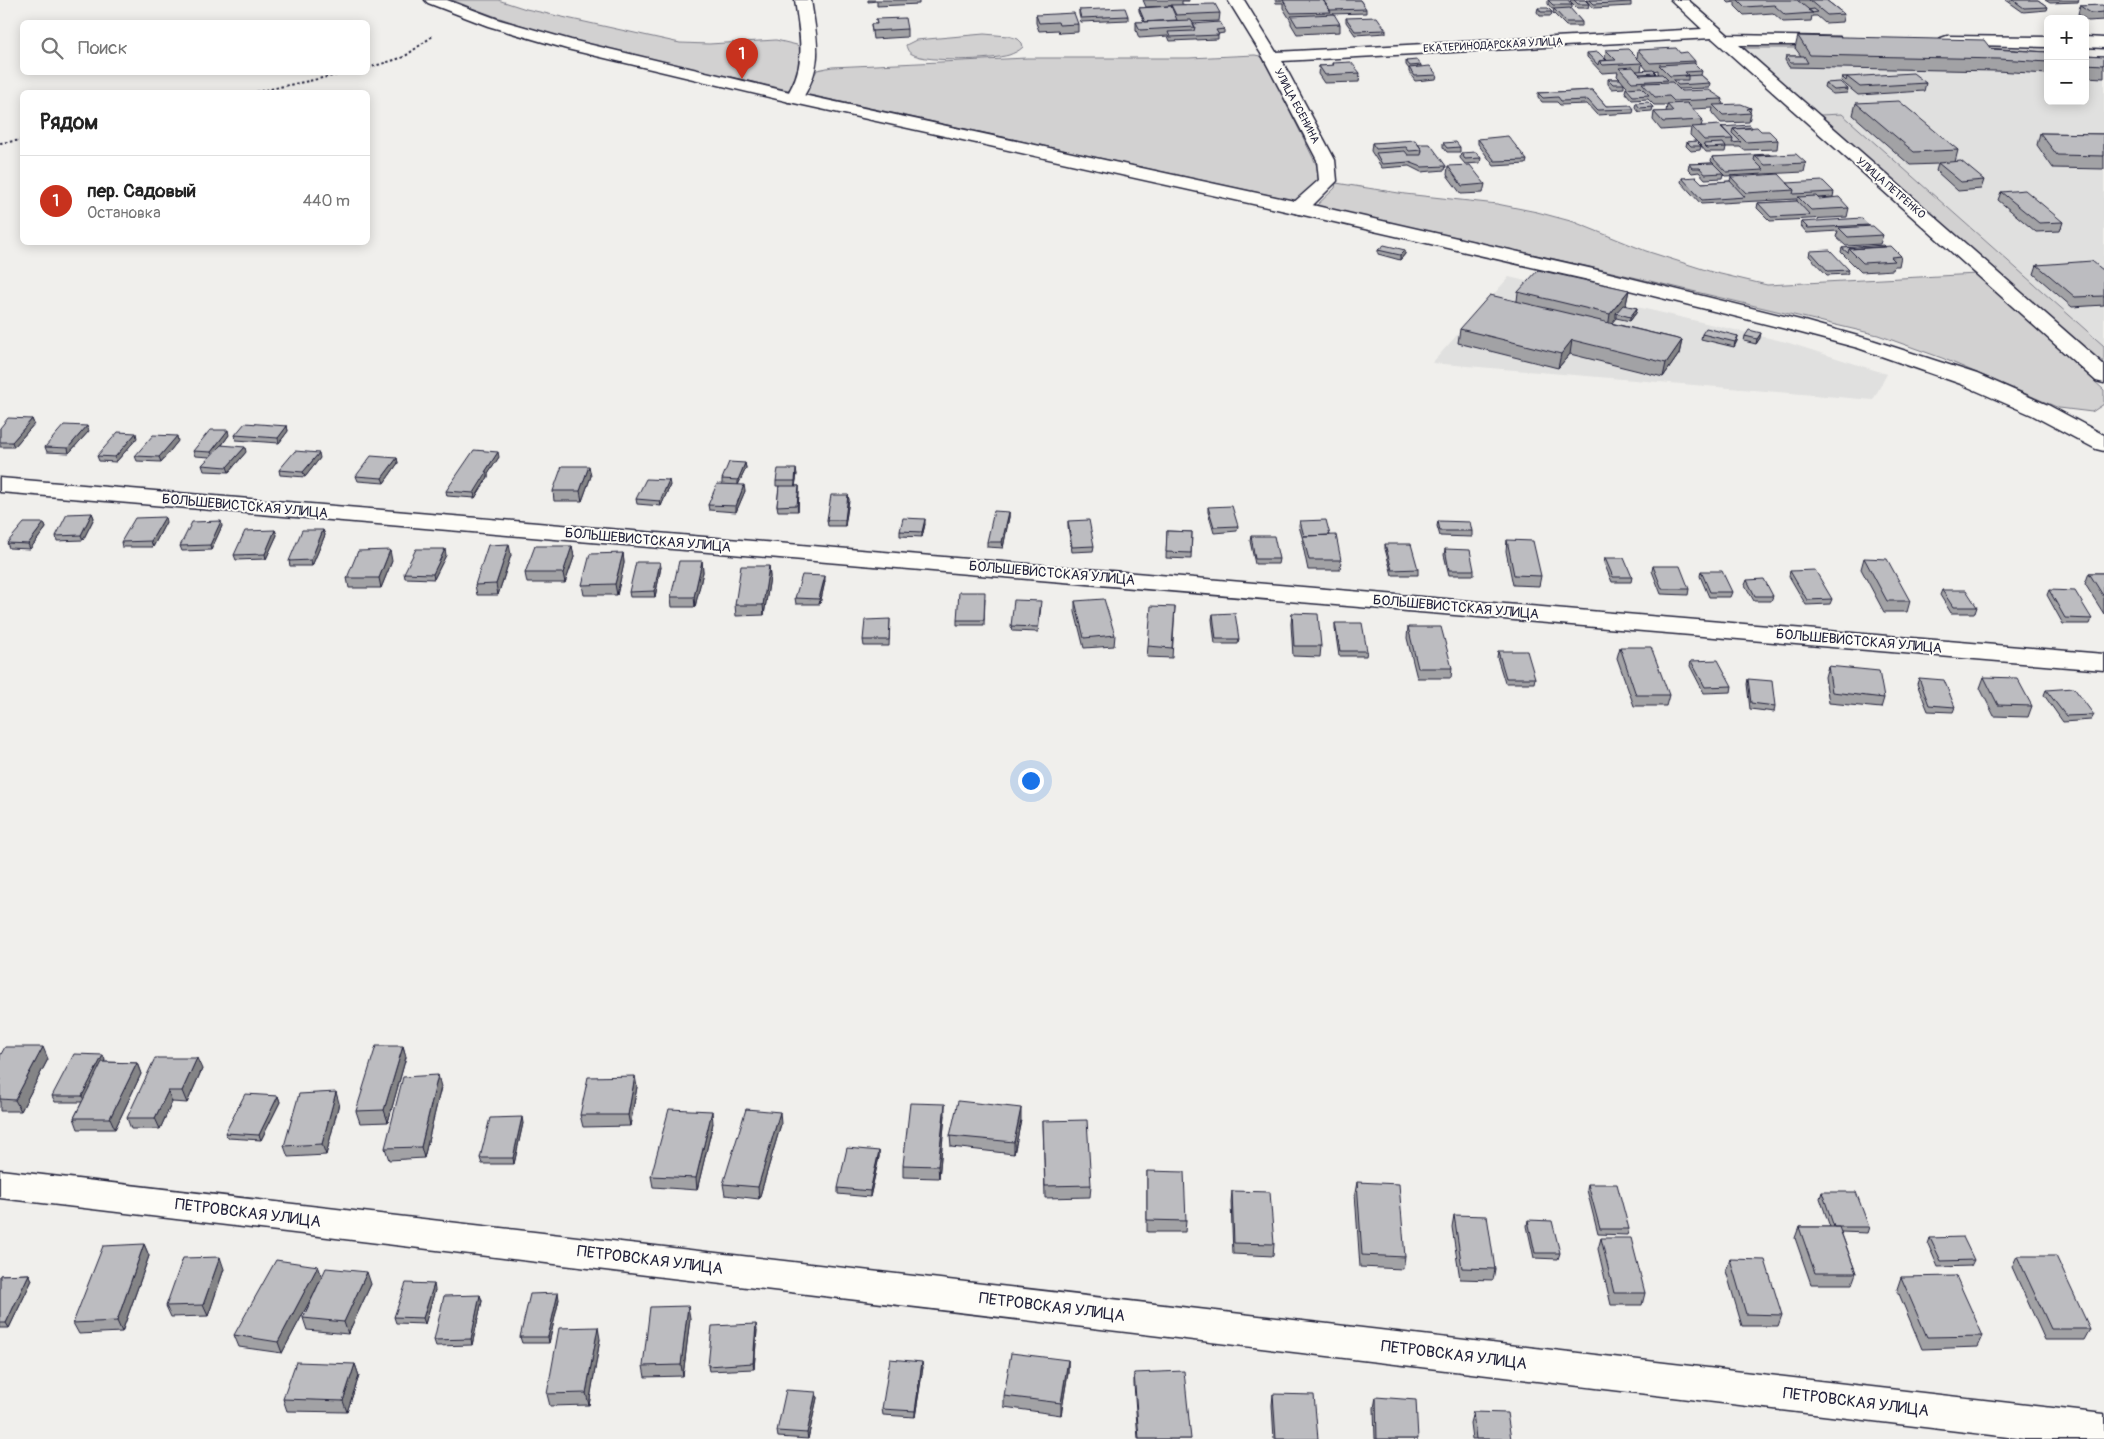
<!DOCTYPE html>
<html lang="ru">
<meta charset="utf-8">
<style>
body{margin:0;font-family:Pangolin,sans-serif;background:#f6f6f6;color:#222}
.controls{position:absolute;right:15px;top:15px;display:grid;overflow:hidden;border-radius:8px;box-shadow:0 2px 12px #0003}
.controls button{width:45px;height:45px;display:grid;place-items:center;padding:0;border:0;border-bottom:1px solid #e0e0e0;background:#fff;color:#222;font:25px sans-serif}
.you{position:absolute;left:1030px;top:780px;width:18px;height:18px;margin:-12px;border:4px solid #fff;border-radius:50%;background:#1a73e8;box-shadow:0 0 0 8px #1a73e833}
.badge{display:grid;place-items:center;width:32px;height:32px;border-radius:50%;background:#c8321e;color:#fff;font-size:16px;font-weight:700}
.pin{position:absolute;translate:-50% -41px;filter:drop-shadow(0 1px 2px #0008)}
.pin::after{content:'';position:absolute;top:26px;width:18px;height:15px;background:inherit;clip-path:polygon(0 0,100% 0,50% 100%)}
.list{margin:0;padding:0;list-style:none}
h2{display:flex;justify-content:space-between;align-items:center;height:65px;margin:0;padding:0 20px;font-size:21px}
h2 small{font-size:16px;font-weight:400;color:#767676}
.list li{display:grid;grid-template-columns:32px 1fr auto;gap:15px;align-items:center;box-sizing:border-box;height:90px;padding:0 20px;border-top:1px solid #e0e0e0}
.list b{display:block;font-size:19px;white-space:nowrap}
.list p{margin:0;font-size:16px;white-space:nowrap;color:#767676}
.list em{font-size:16px;font-style:normal;color:#767676}
.icon{flex:none;width:28px;height:28px;fill:none;stroke:currentColor;stroke-width:2;stroke-linecap:round;stroke-linejoin:round}
.map{position:relative;flex:none;width:2104px;height:1439px;overflow:hidden}
.search{position:absolute;background:#fff;box-shadow:0 2px 12px #0003;left:20px;top:20px;width:350px;height:55px;display:flex;align-items:center;gap:12px;box-sizing:border-box;padding:0 18px;border-radius:8px;color:#767676;font-size:19px}
.panel{position:absolute;background:#fff;box-shadow:0 2px 12px #0003;left:20px;top:90px;width:350px;height:155px;border-radius:8px}
.map>svg:first-child{display:block}
</style>
<div class="map">
<svg width="2104" height="1439" viewBox="0 0 2104 1439">
<rect width="100%" height="100%" fill="#f0efec"/>
<filter id="ink" filterUnits="userSpaceOnUse"><feTurbulence type="fractalNoise" baseFrequency=".02" numOctaves="2"/><feDisplacementMap in="SourceGraphic" scale="10" xChannelSelector="R" yChannelSelector="G"/><feConvolveMatrix kernelMatrix="1 2 1 2 8 2 1 2 1" color-interpolation-filters="sRGB"/></filter>
<g filter="url(#ink)">
<path fill="#e0e0df" d="M 1743,48 L 1795,48 L 2048,65 L 2048,101 L 2085,101 L 2085,67 L 2104,68 L 2104,346 L 1842,114 L 1820,115 Z
M 1509,277 L 1786,342 L 1887,374 L 1873,400 L 1432,363 Z"/>
<path fill="#d2d1d1" stroke="#7a7a86" d="M 452,0 L 498,0 L 526,9 L 680,43 L 709,44 L 776,40 L 797,45 L 802,49 L 803,62 L 795,89 L 788,90 C 676,64 558,44 452,0 Z
M 984,34 L 1008,36 L 1018,39 L 1022,43 L 1023,47 C 1019,51 1014,53 1009,55 C 992,60 927,63 912,54 C 908,52 907,49 906,45 L 916,40 Z
M 1743,44 L 2048,45 L 2048,65 L 1795,48 L 1743,48 Z
M 1255,55 L 1260,56 L 1265,60 L 1320,172 C 1322,186 1306,193 1297,201 L 805,94 L 817,70 L 832,67 L 1027,58 L 1189,58 Z
M 1842,114 L 2104,346 L 2104,368 L 1820,115 Z
M 1336,183 L 1405,194 L 1497,204 L 1537,212 L 1574,222 L 1646,251 L 1712,272 L 1767,285 L 1977,274 L 2104,390 L 2104,404 L 2092,412 L 2059,408 L 1942,358 L 1878,335 L 1599,269 L 1316,206 L 1335,188 Z"/>
<g fill="none" stroke-linecap="round" stroke-linejoin="round">
<defs>
<path id="street" d="M 795,0 L 811,0 C 817,41 825,65 800,102 L 788,102 L 785,98 C 808,65 800,37 795,0 Z
M 1228,0 L 1244,0 L 1276,52 L 1702,29 L 1671,0 L 1688,0 L 1728,35 L 1840,37 L 1842,40 L 1840,43 L 1834,45 L 1739,45 L 2104,365 L 2104,383 L 2096,381 L 1712,38 L 1282,61 L 1335,160 L 1337,181 L 1306,212 L 1299,214 L 1292,212 L 1290,208 L 1292,204 L 1319,180 L 1317,160 L 1263,57 Z
M 1947,36 L 2048,37 L 2048,47 L 1941,44 L 1939,41 L 1941,38 Z
M 2085,37 L 2104,38 L 2104,48 L 2085,47 Z
M 0,478 L 2104,654 L 2104,670 L 0,492 Z
M 0,1170 L 2104,1414 L 2104,1439 L 2025,1439 L 0,1198 Z"/>
<path id="primary" d="M 425,0 L 447,0 L 500,20 L 571,40 L 794,93 L 1299,202 L 1593,269 L 1804,321 L 1872,340 L 1977,374 L 2048,405 L 2104,435 L 2104,451 L 2096,449 L 2032,415 L 1961,384 L 1858,348 L 1790,330 L 1593,281 L 1299,214 L 794,103 L 567,49 L 488,26 L 428,3 Z"/>
</defs>
<use href="#street" stroke="#22223b" stroke-width="3"/>
<use href="#primary" stroke="#22223b" stroke-width="3"/>
<path stroke="#22223b" stroke-width="2" stroke-dasharray="2.5 2.5" stroke-linecap="butt" d="M 368,68 L 404,57 L 434,35
M 256,92 L 351,72
M 0,143 L 22,140"/>
<use href="#street" fill="#fdfcf7" fill-rule="evenodd"/>
<use href="#primary" fill="#fdfcf7" fill-rule="evenodd"/>
</g>
<path fill="#a2a2a5" stroke="#22223b" fill-rule="evenodd" d="M 868,0 L 919,0 L 919,4 L 877,6 L 877,1 L 868,2 Z
M 1143,0 L 1189,0 L 1189,1 L 1182,1 L 1182,4 L 1220,13 L 1219,21 L 1192,22 L 1193,24 L 1224,29 L 1224,33 L 1218,34 L 1218,39 L 1170,41 L 1168,36 L 1139,38 L 1136,30 L 1136,22 L 1144,22 L 1139,11 L 1139,8 L 1171,6 L 1146,7 Z
M 1275,0 L 1360,0 L 1366,9 L 1366,13 L 1331,14 L 1340,24 L 1340,32 L 1297,34 L 1291,24 L 1291,21 L 1283,8 L 1283,3 L 1276,3 Z
M 1548,0 L 1572,5 L 1572,8 L 1570,9 L 1582,22 L 1582,26 L 1566,26 L 1553,13 L 1554,9 L 1552,9 L 1548,4 Z
M 1570,0 L 1585,0 L 1589,4 L 1588,8 L 1577,8 L 1570,1 Z
M 1586,0 L 1629,0 L 1631,2 L 1631,6 L 1593,8 Z
M 1726,0 L 1797,0 L 1799,1 L 1800,0 L 1826,0 L 1844,14 L 1842,22 L 1825,23 L 1817,16 L 1812,16 L 1811,21 L 1783,22 L 1773,13 L 1744,15 L 1735,6 L 1735,2 L 1729,3 Z
M 2006,0 L 2038,0 L 2048,7 L 2047,10 L 2023,12 Z
M 2045,0 L 2079,0 L 2078,2 L 2050,3 Z
M 2080,6 L 2104,6 L 2104,20 L 2088,21 L 2078,14 Z
M 1538,8 L 1552,12 L 1551,16 L 1540,16 L 1537,12 Z
M 1079,10 L 1128,16 L 1128,20 L 1081,22 L 1079,14 Z
M 1036,15 L 1078,24 L 1078,32 L 1059,33 L 1058,30 L 1039,31 L 1036,23 Z
M 1346,18 L 1386,30 L 1386,33 L 1355,35 L 1346,22 Z
M 876,19 L 907,29 L 907,37 L 873,39 L 871,24 L 877,24 Z
M 1798,36 L 2048,52 L 2048,74 L 1996,71 L 1789,67 L 1785,60 L 1786,56 L 1801,56 L 1795,48 Z
M 1606,50 L 1637,58 L 1638,50 L 1680,53 L 1695,61 L 1695,64 L 1702,71 L 1701,75 L 1710,83 L 1709,88 L 1679,89 L 1681,91 L 1723,99 L 1722,104 L 1751,108 L 1750,112 L 1751,113 L 1749,122 L 1721,123 L 1712,113 L 1713,108 L 1692,109 L 1703,120 L 1701,126 L 1752,128 L 1778,140 L 1777,149 L 1744,150 L 1740,147 L 1726,147 L 1725,152 L 1706,152 L 1701,146 L 1700,150 L 1691,151 L 1686,146 L 1687,142 L 1696,141 L 1690,135 L 1691,128 L 1661,130 L 1653,120 L 1654,112 L 1666,112 L 1667,105 L 1654,105 L 1648,99 L 1632,100 L 1625,92 L 1626,88 L 1628,88 L 1624,84 L 1624,88 L 1612,89 L 1608,84 L 1608,79 L 1620,79 L 1617,76 L 1618,72 L 1602,73 L 1587,57 L 1587,53 L 1607,60 L 1605,58 ZM 1642,64 L 1648,71 L 1641,71 ZM 1658,70 L 1658,73 L 1659,74 L 1656,74 L 1653,71 Z
M 2085,55 L 2104,56 L 2104,78 L 2085,77 Z
M 1406,61 L 1421,65 L 1421,67 L 1437,75 L 1436,79 L 1415,81 L 1409,72 L 1409,69 L 1406,65 Z
M 1332,63 L 1360,73 L 1359,82 L 1324,83 L 1318,74 L 1319,66 L 1332,66 Z
M 1842,77 L 1847,77 L 1926,83 L 1924,91 L 1858,95 L 1841,81 Z
M 1825,83 L 1848,89 L 1847,93 L 1833,94 L 1824,87 Z
M 1592,90 L 1606,106 L 1634,109 L 1633,113 L 1597,115 L 1587,104 L 1560,105 L 1557,102 L 1542,102 L 1538,97 L 1538,93 Z
M 1636,103 L 1653,107 L 1652,111 L 1639,112 L 1635,107 Z
M 1856,103 L 1958,150 L 1955,162 L 1984,180 L 1981,189 L 1958,191 L 1936,171 L 1938,164 L 1910,165 L 1853,115 Z
M 2040,133 L 2104,134 L 2104,169 L 2053,168 L 2037,145 Z
M 1478,139 L 1527,160 L 1526,164 L 1494,166 L 1478,144 Z
M 1372,143 L 1418,144 L 1446,166 L 1445,170 L 1421,172 L 1409,166 L 1382,168 L 1371,151 Z
M 1443,143 L 1460,147 L 1460,152 L 1447,152 L 1443,147 Z
M 1461,153 L 1481,158 L 1480,163 L 1465,164 L 1460,158 Z
M 1770,155 L 1806,163 L 1804,172 L 1725,176 L 1723,174 L 1722,178 L 1705,179 L 1699,172 L 1692,173 L 1688,169 L 1689,164 L 1713,163 L 1711,161 L 1712,157 Z
M 1448,166 L 1485,184 L 1483,193 L 1461,194 L 1447,175 Z
M 1731,177 L 1787,183 L 1834,192 L 1833,197 L 1818,198 L 1819,199 L 1849,208 L 1847,217 L 1770,221 L 1757,208 L 1758,203 L 1797,201 L 1797,199 L 1701,204 L 1681,182 L 1682,178 L 1702,183 L 1730,181 Z
M 2001,192 L 2063,222 L 2060,231 L 2036,232 L 1998,200 Z
M 1802,222 L 1869,225 L 1869,226 L 1883,235 L 1880,244 L 1846,246 L 1836,237 L 1838,231 L 1807,233 L 1801,226 Z
M 1886,247 L 1901,256 L 1899,266 L 1894,266 L 1893,270 L 1861,272 L 1841,252 L 1842,248 Z
M 1378,250 L 1405,250 L 1405,254 L 1400,260 L 1378,254 Z
M 1810,251 L 1849,270 L 1847,274 L 1827,275 L 1809,256 Z
M 2037,265 L 2104,271 L 2104,305 L 2072,307 L 2034,274 Z
M 1629,290 L 1626,304 L 1625,306 L 1637,308 L 1636,313 L 1630,321 L 1616,318 L 1611,323 L 1682,340 L 1679,354 L 1663,377 L 1570,354 L 1558,368 L 1458,343 L 1460,329 L 1517,301 L 1518,292 Z
M 1702,334 L 1738,336 L 1737,341 L 1734,347 L 1701,339 Z
M 1745,336 L 1760,338 L 1756,344 L 1744,341 Z
M 32,419 L 34,424 L 14,447 L 0,447 L 0,428 Z
M 287,426 L 288,431 L 279,443 L 236,440 L 235,435 Z
M 89,431 L 69,453 L 47,452 L 45,447 Z
M 229,435 L 222,445 L 246,452 L 229,472 L 204,471 L 202,465 L 210,457 L 195,456 L 193,451 Z
M 137,438 L 116,462 L 99,461 L 97,456 Z
M 178,441 L 161,462 L 137,461 L 135,456 Z
M 499,457 L 488,474 L 488,477 L 475,498 L 447,496 L 446,491 Z
M 320,458 L 305,477 L 280,475 L 279,470 Z
M 397,458 L 398,463 L 384,483 L 358,481 L 356,476 Z
M 745,463 L 746,468 L 738,485 L 745,491 L 736,512 L 709,510 L 708,505 L 722,484 L 722,479 Z
M 797,474 L 795,486 L 799,486 L 799,491 L 798,511 L 778,511 L 777,506 L 779,486 L 776,486 L 776,481 Z
M 591,476 L 582,501 L 554,501 L 553,491 Z
M 670,485 L 661,506 L 637,504 L 636,499 Z
M 848,495 L 849,500 L 845,526 L 828,526 L 827,520 Z
M 1208,507 L 1238,526 L 1237,531 L 1214,533 L 1208,512 Z
M 1009,512 L 1009,517 L 1003,548 L 987,547 L 987,542 Z
M 92,513 L 94,518 L 83,540 L 57,541 L 56,536 Z
M 1068,521 L 1094,546 L 1093,551 L 1072,552 L 1068,526 Z
M 1300,521 L 1330,535 L 1341,560 L 1340,570 L 1308,570 L 1303,546 L 1303,540 L 1299,526 Z
M 1438,521 L 1472,531 L 1472,537 L 1440,536 L 1437,526 Z
M 166,522 L 153,547 L 122,547 L 121,542 Z
M 44,523 L 46,528 L 30,549 L 9,548 L 7,543 Z
M 925,524 L 922,537 L 900,536 L 900,531 Z
M 222,526 L 211,550 L 182,551 L 180,546 Z
M 275,530 L 277,535 L 266,559 L 236,560 L 234,555 Z
M 323,530 L 325,535 L 312,566 L 290,566 L 289,561 Z
M 1167,531 L 1192,532 L 1191,559 L 1166,558 Z
M 1251,536 L 1279,559 L 1278,564 L 1255,564 L 1250,541 Z
M 1507,540 L 1541,576 L 1539,586 L 1513,585 L 1506,551 Z
M 1385,544 L 1418,569 L 1418,575 L 1392,575 L 1385,549 Z
M 572,546 L 574,557 L 565,583 L 527,583 L 525,573 Z
M 1445,549 L 1474,570 L 1474,575 L 1449,575 L 1444,555 Z
M 623,553 L 624,563 L 617,595 L 584,595 L 582,585 Z
M 446,555 L 434,579 L 405,578 L 404,573 Z
M 511,555 L 498,595 L 477,595 L 475,585 Z
M 1605,558 L 1632,577 L 1631,582 L 1612,582 L 1604,563 Z
M 1864,558 L 1910,601 L 1907,612 L 1884,612 L 1861,569 Z
M 392,561 L 381,588 L 349,588 L 347,578 Z
M 702,561 L 703,572 L 695,607 L 672,607 L 671,597 Z
M 769,566 L 770,577 L 764,615 L 736,616 L 735,605 Z
M 1653,566 L 1689,589 L 1688,595 L 1661,594 L 1652,571 Z
M 661,567 L 655,597 L 630,597 L 629,592 Z
M 1701,571 L 1732,592 L 1730,597 L 1709,597 L 1700,576 Z
M 1790,571 L 1832,599 L 1830,604 L 1806,605 L 1789,576 Z
M 2089,573 L 2104,573 L 2104,614 L 2085,584 Z
M 1747,580 L 1773,596 L 1771,601 L 1754,601 L 1745,585 Z
M 825,581 L 820,604 L 796,604 L 795,598 Z
M 1942,590 L 1977,607 L 1975,613 L 1951,613 L 1940,595 Z
M 2049,590 L 2092,619 L 2090,624 L 2063,624 L 2047,595 Z
M 985,598 L 984,625 L 957,625 L 957,620 Z
M 1075,601 L 1115,635 L 1114,646 L 1084,648 L 1075,612 Z
M 1041,606 L 1038,632 L 1012,631 L 1011,626 Z
M 1175,607 L 1172,658 L 1147,657 L 1148,646 Z
M 1292,613 L 1321,646 L 1320,657 L 1293,656 L 1291,624 Z
M 1213,614 L 1239,639 L 1238,644 L 1215,644 L 1212,619 Z
M 890,619 L 889,646 L 864,646 L 863,640 Z
M 1335,623 L 1367,651 L 1366,656 L 1339,656 L 1335,629 Z
M 1408,627 L 1452,668 L 1451,678 L 1417,678 L 1407,638 Z
M 1620,647 L 1669,695 L 1666,706 L 1634,706 L 1617,658 Z
M 1498,651 L 1535,678 L 1534,683 L 1505,683 L 1497,657 Z
M 1691,661 L 1732,686 L 1731,692 L 1704,693 L 1690,666 Z
M 1828,666 L 1884,698 L 1881,708 L 1829,703 L 1825,677 Z
M 1984,677 L 2032,706 L 2028,717 L 1994,716 L 1980,688 Z
M 1919,678 L 1955,707 L 1953,712 L 1928,711 L 1917,684 Z
M 1748,679 L 1775,706 L 1774,712 L 1750,709 L 1747,684 Z
M 2046,690 L 2094,715 L 2091,720 L 2063,722 L 2044,695 Z
M 403,1046 L 406,1057 L 388,1122 L 360,1123 L 356,1111 Z
M 0,1056 L 48,1059 L 21,1111 L 0,1111 Z
M 105,1060 L 104,1062 L 137,1063 L 141,1074 L 115,1129 L 78,1129 L 74,1118 L 82,1102 L 55,1102 L 52,1096 Z
M 202,1069 L 187,1103 L 172,1102 L 160,1129 L 131,1129 L 127,1118 Z
M 441,1087 L 424,1158 L 389,1160 L 385,1148 Z
M 637,1087 L 630,1126 L 583,1127 L 580,1115 Z
M 278,1096 L 280,1102 L 261,1140 L 228,1138 L 225,1133 Z
M 339,1103 L 326,1155 L 288,1157 L 284,1146 Z
M 945,1115 L 939,1178 L 903,1177 L 903,1165 Z
M 1021,1120 L 1014,1154 L 951,1147 L 950,1136 Z
M 1043,1121 L 1091,1185 L 1090,1197 L 1045,1198 Z
M 523,1123 L 514,1164 L 482,1164 L 480,1158 Z
M 713,1123 L 697,1190 L 653,1187 L 651,1176 Z
M 781,1124 L 759,1199 L 725,1195 L 723,1184 Z
M 879,1151 L 879,1157 L 870,1197 L 838,1194 L 838,1188 Z
M 1147,1171 L 1186,1221 L 1185,1232 L 1147,1232 Z
M 1357,1182 L 1405,1257 L 1403,1269 L 1360,1267 L 1355,1193 Z
M 1588,1184 L 1629,1229 L 1627,1235 L 1598,1234 L 1587,1190 Z
M 1232,1191 L 1274,1244 L 1273,1256 L 1233,1254 L 1231,1202 Z
M 1822,1192 L 1869,1227 L 1867,1233 L 1841,1232 L 1856,1273 L 1852,1284 L 1811,1284 L 1795,1238 L 1799,1227 L 1830,1227 L 1820,1198 Z
M 1454,1215 L 1495,1269 L 1493,1280 L 1460,1279 L 1452,1227 Z
M 1528,1220 L 1560,1253 L 1558,1259 L 1534,1258 L 1527,1226 Z
M 1601,1238 L 1645,1293 L 1642,1305 L 1611,1305 L 1598,1249 Z
M 1930,1238 L 1974,1260 L 1971,1266 L 1938,1267 L 1928,1244 Z
M 144,1244 L 149,1256 L 122,1332 L 79,1334 L 73,1323 Z
M 2017,1256 L 2090,1329 L 2084,1340 L 2045,1340 L 2012,1267 Z
M 1730,1259 L 1782,1315 L 1778,1326 L 1742,1326 L 1726,1271 Z
M 318,1266 L 322,1277 L 371,1284 L 348,1334 L 307,1330 L 303,1318 L 318,1285 L 282,1353 L 239,1347 L 234,1335 Z
M 224,1269 L 208,1316 L 171,1317 L 166,1306 Z
M 29,1274 L 32,1280 L 9,1328 L 0,1328 L 0,1275 Z
M 1901,1277 L 1983,1336 L 1978,1347 L 1922,1349 L 1897,1289 Z
M 435,1290 L 425,1324 L 396,1323 L 394,1317 Z
M 480,1295 L 482,1301 L 472,1345 L 436,1346 L 434,1340 Z
M 559,1299 L 549,1343 L 522,1343 L 520,1337 Z
M 690,1318 L 683,1376 L 645,1377 L 643,1366 Z
M 757,1330 L 754,1369 L 709,1371 L 708,1366 Z
M 600,1339 L 589,1405 L 550,1406 L 547,1394 Z
M 1068,1360 L 1068,1372 L 1061,1415 L 1004,1407 L 1004,1396 Z
M 355,1364 L 359,1376 L 347,1412 L 287,1411 L 283,1399 Z
M 923,1367 L 915,1417 L 883,1415 L 882,1409 Z
M 1134,1373 L 1191,1439 L 1138,1439 L 1134,1384 Z
M 816,1392 L 817,1398 L 808,1439 L 778,1437 L 777,1431 Z
M 1273,1394 L 1318,1439 L 1274,1439 L 1272,1405 Z
M 1376,1397 L 1418,1439 L 1375,1439 L 1374,1408 Z
M 1473,1412 L 1511,1439 L 1472,1439 L 1470,1423 Z"/>
<path fill="#848486" stroke="#22223b" d="M 1405,250 L 1405,254 L 1400,260 L 1400,255 Z
M 1629,290 L 1626,304 L 1619,314 L 1616,313 L 1616,318 L 1608,328 L 1610,314 Z
M 1637,308 L 1636,313 L 1630,321 L 1630,317 Z
M 1761,333 L 1760,338 L 1756,344 L 1757,339 Z
M 1738,336 L 1737,341 L 1734,347 L 1735,342 Z
M 1572,340 L 1570,354 L 1558,368 L 1561,354 Z
M 1682,340 L 1679,354 L 1663,377 L 1666,363 Z
M 32,419 L 34,424 L 14,447 L 12,442 Z
M 87,426 L 89,431 L 69,453 L 68,448 Z
M 287,426 L 288,431 L 279,443 L 278,438 Z
M 228,430 L 229,435 L 213,457 L 211,452 Z
M 136,433 L 137,438 L 116,462 L 115,457 Z
M 177,436 L 178,441 L 161,462 L 159,457 Z
M 245,447 L 246,452 L 229,472 L 227,467 Z
M 498,452 L 499,457 L 488,474 L 488,477 L 475,498 L 474,493 L 485,472 Z
M 319,453 L 320,458 L 305,477 L 303,472 Z
M 397,458 L 398,463 L 384,483 L 382,478 Z
M 745,463 L 746,468 L 738,485 L 738,480 Z
M 589,466 L 591,476 L 582,501 L 580,491 Z
M 796,469 L 797,474 L 795,486 L 795,481 Z
M 669,480 L 670,485 L 661,506 L 660,501 Z
M 744,485 L 745,491 L 736,512 L 736,506 Z
M 799,486 L 799,491 L 798,511 L 797,505 Z
M 848,495 L 849,500 L 845,526 L 845,520 Z
M 1009,512 L 1009,517 L 1003,548 L 1002,542 Z
M 92,513 L 94,518 L 83,540 L 81,535 Z
M 165,517 L 166,522 L 153,547 L 151,541 Z
M 925,519 L 925,524 L 922,537 L 922,532 Z
M 221,521 L 222,526 L 211,550 L 210,545 Z
M 44,523 L 46,528 L 30,549 L 28,544 Z
M 275,530 L 277,535 L 266,559 L 265,554 Z
M 323,530 L 325,535 L 312,566 L 311,560 Z
M 509,544 L 511,555 L 498,595 L 496,584 Z
M 572,546 L 574,557 L 565,583 L 563,573 Z
M 445,549 L 446,555 L 434,579 L 433,574 Z
M 390,550 L 392,561 L 381,588 L 379,578 Z
M 623,553 L 624,563 L 617,595 L 615,584 Z
M 702,561 L 703,572 L 695,607 L 694,597 Z
M 660,562 L 661,567 L 655,597 L 654,591 Z
M 769,566 L 770,577 L 764,615 L 763,605 Z
M 825,576 L 825,581 L 820,604 L 819,599 Z
M 403,1046 L 406,1057 L 388,1122 L 384,1110 Z
M 43,1047 L 48,1059 L 21,1111 L 15,1100 Z
M 103,1055 L 105,1060 L 85,1102 L 82,1096 Z
M 197,1058 L 202,1069 L 187,1103 L 182,1091 Z
M 137,1063 L 141,1074 L 115,1129 L 110,1118 Z
M 438,1075 L 441,1087 L 424,1158 L 421,1147 Z
M 635,1076 L 637,1087 L 630,1126 L 628,1115 Z
M 168,1091 L 172,1102 L 160,1129 L 155,1118 Z
M 336,1092 L 339,1103 L 326,1155 L 322,1144 Z
M 278,1096 L 280,1102 L 261,1140 L 259,1135 Z
M 945,1104 L 945,1115 L 939,1178 L 938,1166 Z
M 1021,1108 L 1021,1120 L 1014,1154 L 1014,1142 Z
M 712,1111 L 713,1123 L 697,1190 L 696,1178 Z
M 780,1112 L 781,1124 L 759,1199 L 758,1187 Z
M 522,1117 L 523,1123 L 514,1164 L 513,1158 Z
M 879,1151 L 879,1157 L 870,1197 L 870,1191 Z
M 144,1244 L 149,1256 L 122,1332 L 117,1321 Z
M 220,1257 L 224,1269 L 208,1316 L 203,1305 Z
M 318,1266 L 322,1278 L 282,1353 L 278,1342 Z
M 367,1272 L 371,1284 L 348,1334 L 344,1322 Z
M 29,1274 L 32,1280 L 9,1328 L 6,1323 Z
M 434,1284 L 435,1290 L 425,1324 L 423,1318 Z
M 558,1293 L 559,1299 L 549,1343 L 548,1337 Z
M 480,1295 L 482,1301 L 472,1345 L 471,1339 Z
M 688,1306 L 690,1318 L 683,1376 L 681,1365 Z
M 756,1324 L 757,1330 L 754,1369 L 753,1363 Z
M 598,1327 L 600,1339 L 589,1405 L 586,1393 Z
M 1068,1360 L 1068,1372 L 1061,1415 L 1061,1403 Z
M 922,1362 L 923,1367 L 915,1417 L 915,1411 Z
M 355,1364 L 359,1376 L 347,1412 L 343,1401 Z
M 816,1392 L 817,1398 L 808,1439 L 807,1433 Z"/>
<path fill="#bcbcc0" stroke="#22223b" d="M 1283,0 L 1323,0 L 1331,12 L 1291,13 Z
M 1323,0 L 1360,0 L 1366,9 L 1330,10 Z
M 1548,0 L 1568,0 L 1572,5 L 1553,5 Z
M 1574,0 L 1585,0 L 1589,4 L 1578,4 Z
M 1590,0 L 1629,0 L 1631,2 L 1594,4 Z
M 1738,0 L 1797,0 L 1813,13 L 1785,15 L 1774,5 L 1745,7 Z
M 1809,0 L 1826,0 L 1844,14 L 1827,15 Z
M 2013,0 L 2038,0 L 2048,7 L 2024,8 Z
M 1215,4 L 1220,13 L 1176,15 L 1171,5 Z
M 2102,5 L 2104,6 L 2104,12 L 2091,13 L 2080,6 Z
M 1171,6 L 1177,20 L 1145,22 L 1139,8 Z
M 1125,8 L 1128,16 L 1081,18 L 1079,10 Z
M 1538,8 L 1548,8 L 1552,12 L 1541,12 Z
M 1570,8 L 1582,22 L 1566,22 L 1554,9 Z
M 1814,9 L 1818,12 L 1812,13 L 1808,10 Z
M 1074,13 L 1078,24 L 1059,25 L 1058,22 L 1039,23 L 1036,15 Z
M 1334,14 L 1340,24 L 1297,26 L 1291,16 Z
M 1377,17 L 1386,30 L 1355,31 L 1346,18 Z
M 905,18 L 907,29 L 872,31 L 871,24 L 877,24 L 876,19 Z
M 1191,20 L 1195,27 L 1140,30 L 1136,22 Z
M 1220,22 L 1224,29 L 1216,30 L 1219,35 L 1170,37 L 1168,32 L 1194,31 L 1195,27 L 1193,24 Z
M 1798,36 L 1984,40 L 1991,49 L 2048,52 L 2048,62 L 1999,59 L 1810,55 Z
M 1676,48 L 1680,53 L 1687,52 L 1695,61 L 1650,63 L 1638,50 Z
M 1628,49 L 1642,63 L 1603,65 L 1599,61 L 1616,60 L 1606,50 Z
M 1598,52 L 1606,60 L 1599,61 L 1598,65 L 1587,53 Z
M 2085,55 L 2104,56 L 2104,65 L 2085,64 Z
M 1786,56 L 1804,56 L 1808,63 L 1790,63 Z
M 1417,60 L 1421,65 L 1410,66 L 1406,61 Z
M 1351,62 L 1360,73 L 1325,75 L 1319,66 L 1334,65 L 1332,63 Z
M 1694,63 L 1702,71 L 1685,72 L 1688,75 L 1670,76 L 1659,65 Z
M 1430,66 L 1437,75 L 1415,76 L 1409,68 Z
M 1633,67 L 1640,75 L 1662,74 L 1668,80 L 1632,82 L 1619,68 Z
M 1653,70 L 1656,73 L 1639,74 L 1636,71 Z
M 1913,73 L 1926,83 L 1860,87 L 1847,77 Z
M 1688,75 L 1684,76 L 1701,75 L 1710,83 L 1678,85 L 1673,80 L 1688,80 Z
M 1842,77 L 1847,77 L 1846,81 Z
M 1608,79 L 1620,79 L 1624,84 L 1613,84 Z
M 1672,82 L 1681,91 L 1709,90 L 1723,99 L 1674,101 L 1669,96 L 1655,97 L 1642,83 Z
M 1840,82 L 1848,89 L 1834,90 L 1825,83 Z
M 1641,87 L 1649,95 L 1633,96 L 1626,88 Z
M 1592,90 L 1606,106 L 1631,105 L 1634,109 L 1597,110 L 1588,100 L 1561,101 L 1558,97 L 1543,98 L 1538,93 Z
M 1899,101 L 1958,150 L 1914,152 L 1856,103 Z
M 1648,102 L 1653,107 L 1640,108 L 1636,103 Z
M 1687,103 L 1703,120 L 1663,122 L 1654,112 L 1673,111 L 1667,104 Z
M 1741,104 L 1751,108 L 1747,109 L 1751,113 L 1723,115 L 1713,105 Z
M 1720,125 L 1733,139 L 1704,140 L 1692,127 Z
M 1750,125 L 1752,128 L 1733,129 L 1732,133 L 1741,142 L 1732,143 L 1733,139 L 1721,127 Z
M 1757,127 L 1761,131 L 1769,131 L 1778,140 L 1746,142 L 1733,129 Z
M 2040,133 L 2104,134 L 2104,156 L 2057,155 Z
M 1508,136 L 1527,160 L 1495,161 L 1478,139 Z
M 1415,140 L 1422,150 L 1409,151 L 1406,147 L 1376,149 L 1372,143 Z
M 1696,141 L 1701,146 L 1691,146 L 1687,142 Z
M 1456,142 L 1460,147 L 1447,148 L 1443,143 Z
M 1723,143 L 1726,147 L 1707,148 L 1703,144 Z
M 1418,144 L 1430,144 L 1446,166 L 1422,167 L 1409,162 L 1382,164 L 1376,153 L 1405,151 L 1408,155 L 1421,155 L 1422,150 Z
M 1476,152 L 1481,158 L 1465,159 L 1461,153 Z
M 1769,154 L 1770,155 L 1755,156 L 1754,160 L 1764,170 L 1726,172 L 1712,157 Z
M 1796,154 L 1806,163 L 1765,165 L 1755,156 Z
M 1961,161 L 1984,180 L 1961,182 L 1938,163 Z
M 1713,163 L 1723,173 L 1705,174 L 1700,168 L 1692,168 L 1689,164 Z
M 1470,165 L 1485,184 L 1462,186 L 1448,166 Z
M 1779,174 L 1794,190 L 1746,193 L 1731,177 Z
M 1696,177 L 1702,183 L 1730,181 L 1745,197 L 1702,200 L 1682,178 Z
M 1823,181 L 1834,192 L 1793,194 L 1794,190 L 1787,183 Z
M 2025,190 L 2063,222 L 2039,223 L 2001,192 Z
M 1816,196 L 1819,199 L 1839,197 L 1849,208 L 1811,210 L 1798,197 Z
M 1797,201 L 1810,215 L 1771,217 L 1758,203 Z
M 1862,218 L 1869,225 L 1808,228 L 1802,222 Z
M 1873,226 L 1883,235 L 1848,237 L 1839,228 Z
M 1384,245 L 1405,250 L 1400,255 L 1378,250 Z
M 1884,245 L 1886,247 L 1849,249 L 1848,253 L 1842,248 Z
M 1891,246 L 1901,256 L 1891,257 L 1895,261 L 1863,263 L 1849,249 Z
M 1830,250 L 1849,270 L 1828,271 L 1810,251 Z
M 2092,261 L 2104,271 L 2104,296 L 2075,297 L 2037,265 Z
M 1538,270 L 1629,290 L 1610,314 L 1518,292 Z
M 1490,295 L 1682,340 L 1666,363 L 1572,340 L 1561,354 L 1460,329 Z
M 1623,305 L 1637,308 L 1630,317 L 1616,313 Z
M 1706,328 L 1738,336 L 1735,342 L 1702,334 Z
M 1749,330 L 1761,333 L 1757,339 L 1745,336 Z
M 8,418 L 32,419 L 12,442 L 0,442 L 0,428 Z
M 245,423 L 287,426 L 278,438 L 235,435 Z
M 64,425 L 87,426 L 68,448 L 45,447 Z
M 210,430 L 228,430 L 211,452 L 193,451 Z
M 118,432 L 136,433 L 115,457 L 97,456 Z
M 153,435 L 177,436 L 159,457 L 135,456 Z
M 221,445 L 245,447 L 227,467 L 202,465 Z
M 474,450 L 498,452 L 485,472 L 487,472 L 474,493 L 446,491 Z
M 295,451 L 319,453 L 303,472 L 279,470 Z
M 371,456 L 397,458 L 382,478 L 356,476 Z
M 729,462 L 745,463 L 738,480 L 722,479 Z
M 562,466 L 589,466 L 580,491 L 553,491 Z
M 778,469 L 796,469 L 795,481 L 776,481 Z
M 646,479 L 669,480 L 660,501 L 636,499 Z
M 717,484 L 744,485 L 736,506 L 708,505 Z
M 779,486 L 799,486 L 797,505 L 777,506 Z
M 831,495 L 848,495 L 845,520 L 827,520 Z
M 1232,506 L 1238,526 L 1214,527 L 1208,507 Z
M 994,511 L 1009,512 L 1002,542 L 987,542 Z
M 92,513 L 81,535 L 56,536 L 67,514 Z
M 165,517 L 151,541 L 121,542 L 135,518 Z
M 903,518 L 925,519 L 922,532 L 900,531 Z
M 1089,520 L 1094,546 L 1072,547 L 1068,521 Z
M 1326,520 L 1330,535 L 1304,536 L 1300,521 Z
M 221,521 L 210,545 L 180,546 L 192,522 Z
M 1438,521 L 1470,522 L 1472,531 L 1440,531 Z
M 24,523 L 44,523 L 28,544 L 7,543 Z
M 275,530 L 265,554 L 234,555 L 245,531 Z
M 302,530 L 323,530 L 311,560 L 289,561 Z
M 1167,531 L 1192,532 L 1191,553 L 1166,552 Z
M 1336,535 L 1341,560 L 1309,560 L 1303,536 Z
M 1251,536 L 1274,536 L 1279,559 L 1255,559 Z
M 1507,540 L 1533,541 L 1541,576 L 1514,575 Z
M 509,544 L 496,584 L 475,585 L 488,545 Z
M 1385,544 L 1411,544 L 1418,569 L 1392,570 Z
M 535,546 L 572,546 L 563,573 L 525,573 Z
M 416,549 L 445,549 L 433,574 L 404,573 Z
M 1445,549 L 1470,550 L 1474,570 L 1449,570 Z
M 390,550 L 379,578 L 347,578 L 358,551 Z
M 623,553 L 615,584 L 582,585 L 590,554 Z
M 1605,558 L 1624,558 L 1632,577 L 1613,577 Z
M 1864,558 L 1887,559 L 1910,601 L 1887,601 Z
M 679,561 L 702,561 L 694,597 L 671,597 Z
M 636,562 L 660,562 L 654,591 L 629,592 Z
M 741,566 L 769,566 L 763,605 L 735,605 Z
M 1653,566 L 1680,566 L 1689,589 L 1662,589 Z
M 1815,570 L 1832,599 L 1807,600 L 1790,571 Z
M 1701,571 L 1722,571 L 1732,592 L 1710,592 Z
M 2089,573 L 2104,573 L 2104,597 Z
M 802,575 L 825,576 L 819,599 L 795,598 Z
M 1764,579 L 1773,596 L 1755,596 L 1747,580 Z
M 1942,590 L 1966,590 L 1977,607 L 1953,607 Z
M 2049,590 L 2075,591 L 2092,619 L 2065,618 Z
M 959,592 L 985,592 L 984,620 L 957,620 Z
M 1104,599 L 1115,635 L 1084,638 L 1075,601 Z
M 1014,600 L 1041,601 L 1038,627 L 1011,626 Z
M 1151,606 L 1175,607 L 1172,648 L 1148,646 Z
M 1235,613 L 1239,639 L 1216,639 L 1213,614 Z
M 1292,613 L 1318,614 L 1321,646 L 1294,646 Z
M 890,619 L 889,640 L 863,640 L 865,620 Z
M 1335,623 L 1362,623 L 1367,651 L 1340,651 Z
M 1408,627 L 1441,627 L 1452,668 L 1418,668 Z
M 1620,647 L 1651,647 L 1669,695 L 1636,695 Z
M 1498,651 L 1527,651 L 1535,678 L 1506,678 Z
M 1718,660 L 1732,686 L 1705,687 L 1691,661 Z
M 1828,666 L 1879,671 L 1884,698 L 1832,692 Z
M 1984,677 L 2017,678 L 2032,706 L 1998,705 Z
M 1919,678 L 1944,680 L 1955,707 L 1929,705 Z
M 1748,679 L 1772,681 L 1775,706 L 1751,703 Z
M 2074,688 L 2094,715 L 2066,716 L 2046,690 Z
M 376,1046 L 403,1046 L 384,1110 L 356,1111 Z
M 5,1047 L 43,1047 L 15,1100 L 0,1099 L 0,1056 Z
M 74,1054 L 103,1055 L 82,1096 L 52,1096 Z
M 155,1058 L 197,1058 L 182,1091 L 168,1091 L 155,1118 L 127,1118 Z
M 102,1062 L 137,1063 L 110,1118 L 74,1118 Z
M 438,1075 L 421,1147 L 385,1148 L 403,1077 Z
M 635,1076 L 628,1115 L 580,1115 L 588,1077 Z
M 336,1092 L 322,1144 L 284,1146 L 299,1094 Z
M 245,1094 L 278,1096 L 259,1135 L 225,1133 Z
M 958,1101 L 1021,1108 L 1014,1142 L 950,1136 Z
M 910,1103 L 945,1104 L 938,1166 L 903,1165 Z
M 669,1109 L 712,1111 L 696,1178 L 651,1176 Z
M 746,1109 L 780,1112 L 758,1187 L 723,1184 Z
M 522,1117 L 513,1158 L 480,1158 L 490,1118 Z
M 1087,1120 L 1091,1185 L 1045,1186 L 1043,1121 Z
M 847,1148 L 879,1151 L 870,1191 L 838,1188 Z
M 1147,1171 L 1184,1172 L 1186,1221 L 1147,1220 Z
M 1357,1182 L 1399,1184 L 1405,1257 L 1362,1255 Z
M 1588,1184 L 1617,1184 L 1629,1229 L 1600,1229 Z
M 1232,1191 L 1270,1192 L 1274,1244 L 1234,1243 Z
M 1822,1192 L 1856,1192 L 1869,1227 L 1834,1227 Z
M 1454,1215 L 1487,1216 L 1495,1269 L 1462,1268 Z
M 1528,1220 L 1552,1221 L 1560,1253 L 1535,1253 Z
M 1799,1227 L 1839,1227 L 1856,1273 L 1815,1273 Z
M 1963,1237 L 1974,1260 L 1941,1261 L 1930,1238 Z
M 1601,1238 L 1631,1238 L 1645,1293 L 1614,1293 Z
M 144,1244 L 117,1321 L 73,1323 L 103,1246 Z
M 2017,1256 L 2056,1256 L 2090,1329 L 2051,1329 Z
M 220,1257 L 203,1305 L 166,1306 L 183,1258 Z
M 1730,1259 L 1765,1260 L 1782,1315 L 1746,1314 Z
M 276,1260 L 318,1266 L 278,1342 L 234,1335 Z
M 326,1268 L 367,1272 L 344,1322 L 303,1318 Z
M 29,1274 L 6,1323 L 0,1323 L 0,1275 Z
M 1956,1276 L 1983,1336 L 1927,1337 L 1901,1277 Z
M 406,1283 L 434,1284 L 423,1318 L 394,1317 Z
M 558,1293 L 548,1337 L 520,1337 L 530,1294 Z
M 480,1295 L 471,1339 L 434,1340 L 444,1296 Z
M 688,1306 L 681,1365 L 643,1366 L 650,1307 Z
M 756,1324 L 753,1363 L 708,1366 L 712,1326 Z
M 598,1327 L 586,1393 L 547,1394 L 559,1328 Z
M 1011,1353 L 1068,1360 L 1061,1403 L 1004,1396 Z
M 890,1359 L 922,1362 L 915,1411 L 882,1409 Z
M 296,1362 L 355,1364 L 343,1401 L 283,1399 Z
M 1184,1371 L 1191,1439 L 1139,1439 L 1134,1373 Z
M 786,1390 L 816,1392 L 807,1433 L 777,1431 Z
M 1273,1394 L 1314,1395 L 1318,1439 L 1276,1439 Z
M 1376,1397 L 1416,1400 L 1418,1439 L 1377,1439 Z
M 1473,1412 L 1507,1413 L 1511,1439 L 1476,1439 Z"/>
</g>
<g text-anchor="middle" dominant-baseline="central" stroke-width="4" stroke-linejoin="round" paint-order="stroke">
<g font-size="11" fill="#22223b" stroke="#fdfcf7">
<text transform="translate(1493 45) rotate(-3)">ЕКАТЕРИНОДАРСКАЯ УЛИЦА</text>
<text transform="translate(1297 106) rotate(62)">УЛИЦА ЕСЕНИНА</text>
<text transform="translate(1891 188) rotate(41)">УЛИЦА ПЕТРЕНКО</text>
</g>
<g font-size="14" fill="#22223b" stroke="#fdfcf7">
<text transform="translate(245 506) rotate(5)">БОЛЬШЕВИСТСКАЯ УЛИЦА</text>
<text transform="translate(648 540) rotate(5)">БОЛЬШЕВИСТСКАЯ УЛИЦА</text>
<text transform="translate(1052 573) rotate(5)">БОЛЬШЕВИСТСКАЯ УЛИЦА</text>
<text transform="translate(1456 607) rotate(5)">БОЛЬШЕВИСТСКАЯ УЛИЦА</text>
<text transform="translate(1859 641) rotate(5)">БОЛЬШЕВИСТСКАЯ УЛИЦА</text>
</g>
<g font-size="16" fill="#22223b" stroke="#fdfcf7">
<text transform="translate(248 1213) rotate(7)">ПЕТРОВСКАЯ УЛИЦА</text>
<text transform="translate(650 1260) rotate(7)">ПЕТРОВСКАЯ УЛИЦА</text>
<text transform="translate(1052 1307) rotate(7)">ПЕТРОВСКАЯ УЛИЦА</text>
<text transform="translate(1454 1355) rotate(7)">ПЕТРОВСКАЯ УЛИЦА</text>
<text transform="translate(1856 1402) rotate(7)">ПЕТРОВСКАЯ УЛИЦА</text>
</g>
</g>
</svg>
<div class="controls">
<button>+</button>
<button>−</button>
</div>
<div class="you"></div>
<div class="pin badge" style="left:742px;top:79px">1</div>
<div class="search"><svg class="icon" aria-label="search" viewBox="0 0 24 24"><circle cx="10" cy="10" r="6"/><path d="M15 15l6 6"/></svg>Поиск</div>
<section class="panel">
<h2>Рядом<small></small></h2>
<ul class="list">
<li><span class="badge">1</span><div><b>пер. Садовый</b><p>Остановка</p></div><em>440 m</em></li>
</ul>
</section>
</div>
